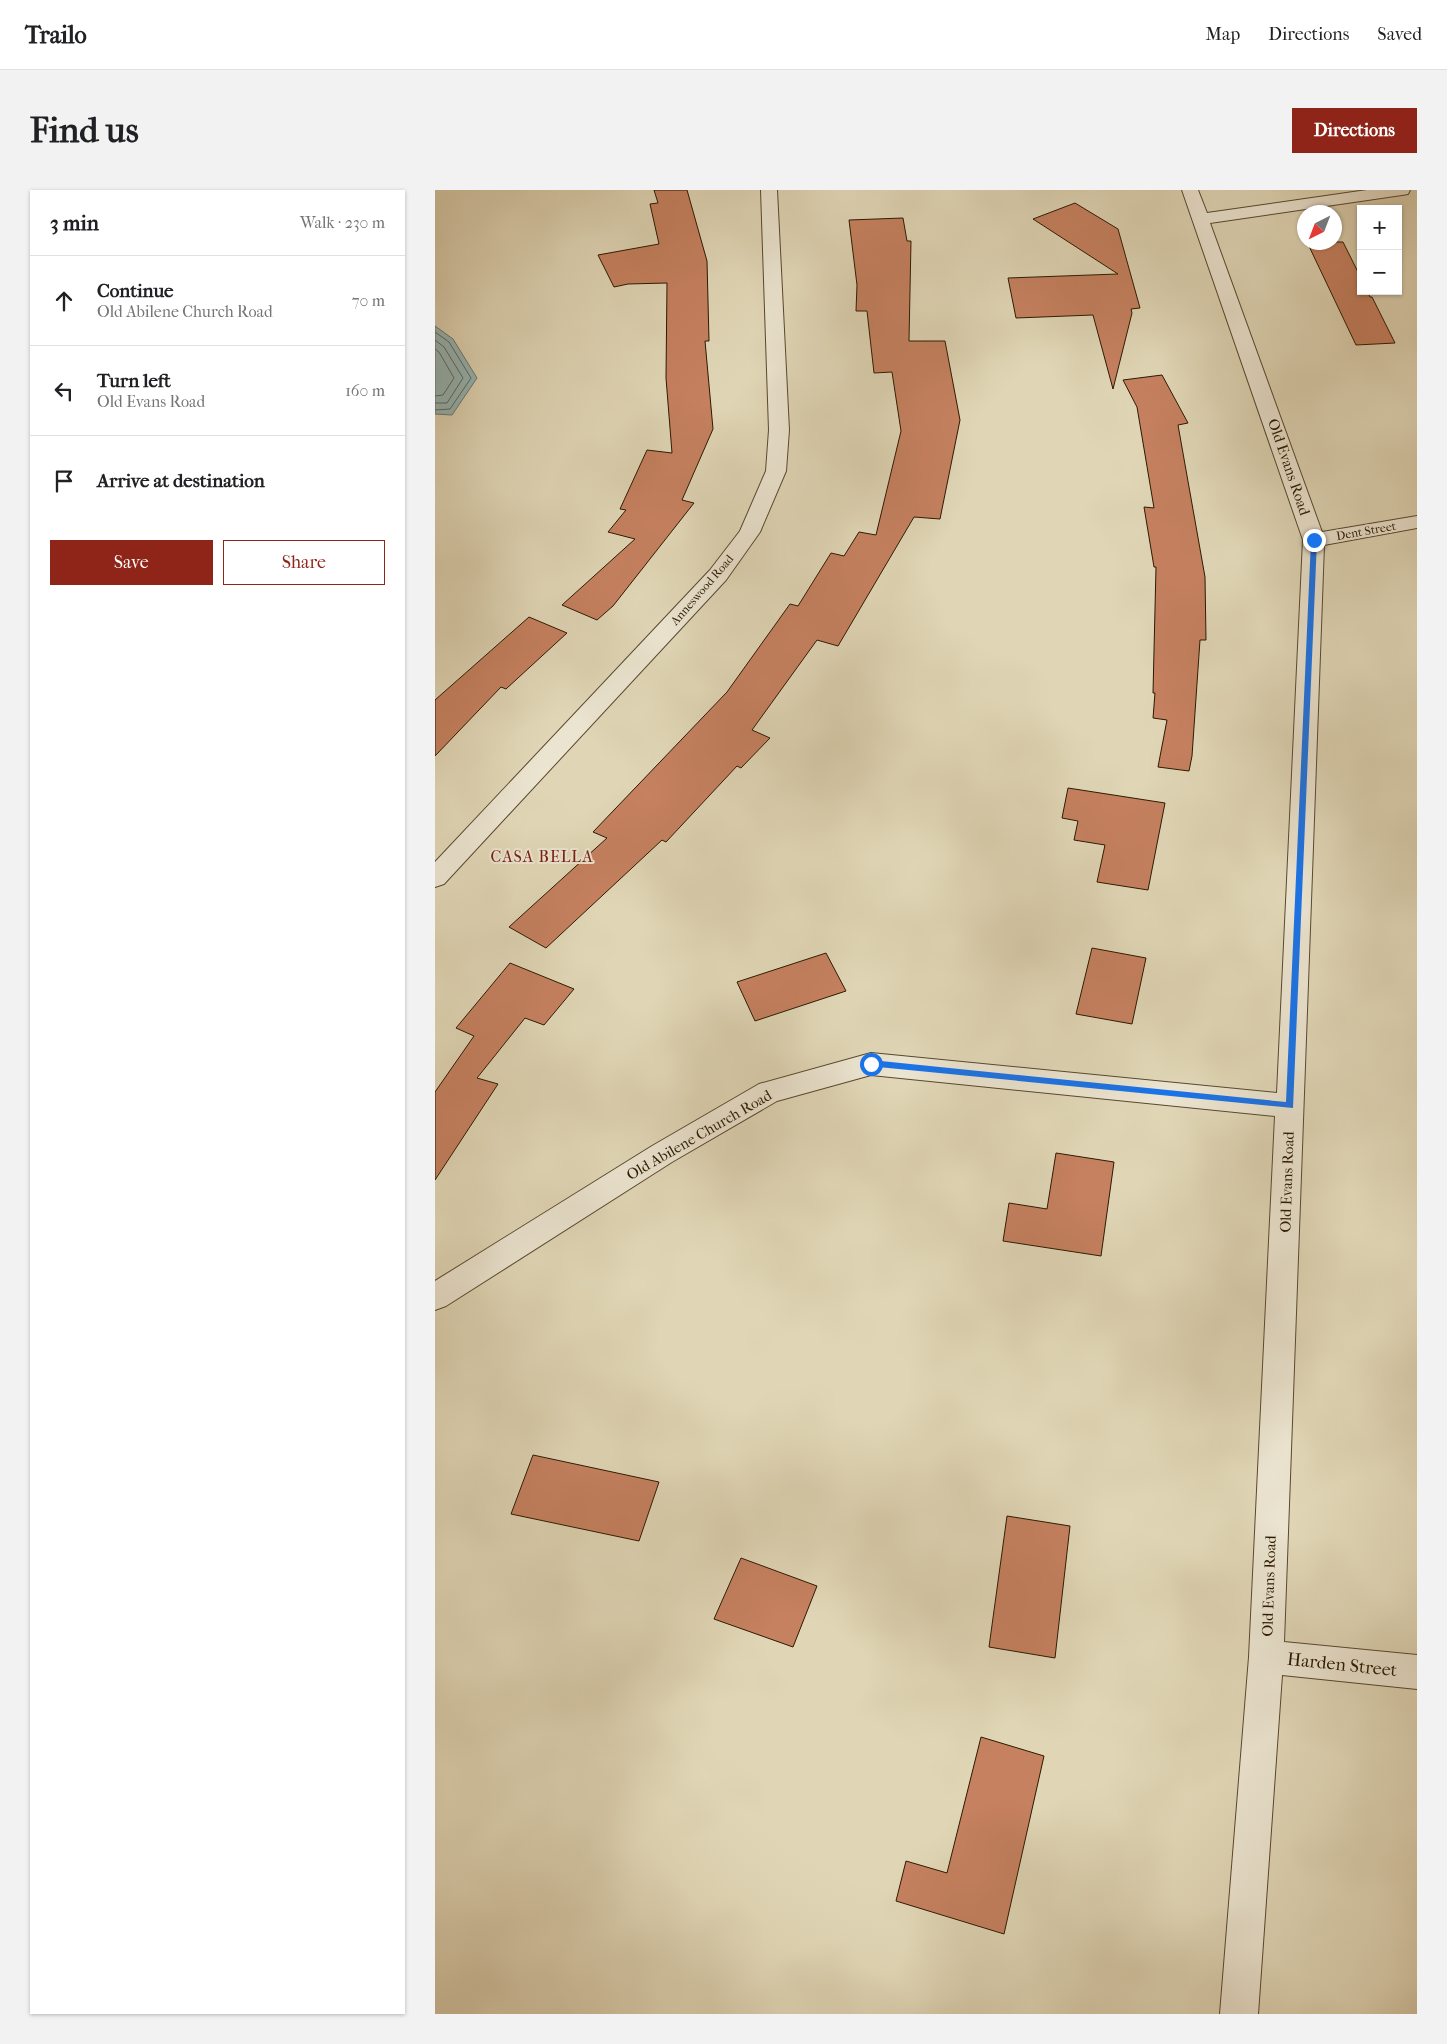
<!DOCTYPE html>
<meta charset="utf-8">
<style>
body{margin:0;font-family:"IM FELL French Canon",serif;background:#f2f2f2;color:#202124}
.controls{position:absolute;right:15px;top:15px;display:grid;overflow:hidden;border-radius:0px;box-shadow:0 1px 4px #0004}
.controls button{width:45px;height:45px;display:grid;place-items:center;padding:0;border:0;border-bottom:1px solid #e0e0e0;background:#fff;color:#202124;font:25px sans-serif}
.compass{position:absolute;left:862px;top:15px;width:45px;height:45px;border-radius:50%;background:#fff;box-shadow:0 1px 4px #0004;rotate:222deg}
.stop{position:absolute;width:15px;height:15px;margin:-11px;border:4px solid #1a73e8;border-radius:50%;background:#fff}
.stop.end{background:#1a73e8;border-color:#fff;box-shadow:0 1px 5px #0008}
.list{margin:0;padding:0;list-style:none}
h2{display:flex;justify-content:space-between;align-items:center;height:65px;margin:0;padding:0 20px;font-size:21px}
h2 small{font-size:16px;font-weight:400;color:#757577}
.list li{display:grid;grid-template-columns:32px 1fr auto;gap:15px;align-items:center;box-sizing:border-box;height:90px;padding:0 20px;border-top:1px solid #e0e0e0}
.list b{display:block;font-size:19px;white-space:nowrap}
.list p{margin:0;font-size:16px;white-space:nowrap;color:#757577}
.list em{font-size:16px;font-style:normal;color:#757577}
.actions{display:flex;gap:10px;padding:15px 20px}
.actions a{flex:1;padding:11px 0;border:1px solid #8f2418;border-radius:0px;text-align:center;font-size:18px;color:#8f2418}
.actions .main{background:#8f2418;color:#fff}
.icon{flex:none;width:28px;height:28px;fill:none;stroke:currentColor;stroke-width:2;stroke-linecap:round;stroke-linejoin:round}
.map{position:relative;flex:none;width:982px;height:1824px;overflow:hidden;border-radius:0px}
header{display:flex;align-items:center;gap:30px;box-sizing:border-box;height:70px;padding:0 25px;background:#fff;border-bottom:1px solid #e0e0e0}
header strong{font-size:24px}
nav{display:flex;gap:28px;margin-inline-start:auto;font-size:18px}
.intro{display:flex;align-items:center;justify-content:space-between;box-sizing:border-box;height:120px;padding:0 30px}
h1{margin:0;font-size:35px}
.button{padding:12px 22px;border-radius:0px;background:#8f2418;color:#fff;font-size:18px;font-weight:700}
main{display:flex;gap:30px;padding:0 30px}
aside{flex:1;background:#fff;border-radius:0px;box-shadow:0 1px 4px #0004}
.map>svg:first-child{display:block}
</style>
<header>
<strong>Trailo</strong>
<nav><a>Map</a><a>Directions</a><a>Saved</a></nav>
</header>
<div class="intro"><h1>Find us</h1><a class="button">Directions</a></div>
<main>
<aside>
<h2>3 min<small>Walk · 230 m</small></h2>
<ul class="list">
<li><svg class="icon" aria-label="ahead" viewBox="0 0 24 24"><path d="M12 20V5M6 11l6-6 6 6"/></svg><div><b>Continue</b><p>Old Abilene Church Road</p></div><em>70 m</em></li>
<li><svg class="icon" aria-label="left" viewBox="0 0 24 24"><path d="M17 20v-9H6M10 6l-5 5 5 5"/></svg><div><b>Turn left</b><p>Old Evans Road</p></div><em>160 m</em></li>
<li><svg class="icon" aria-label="arrive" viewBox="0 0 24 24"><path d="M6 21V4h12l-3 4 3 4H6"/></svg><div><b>Arrive at destination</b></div></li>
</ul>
<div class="actions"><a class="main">Save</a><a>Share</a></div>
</aside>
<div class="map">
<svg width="982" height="1824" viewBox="0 0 982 1824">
<rect width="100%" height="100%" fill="#e0d6b6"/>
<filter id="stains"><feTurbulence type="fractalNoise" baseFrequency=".004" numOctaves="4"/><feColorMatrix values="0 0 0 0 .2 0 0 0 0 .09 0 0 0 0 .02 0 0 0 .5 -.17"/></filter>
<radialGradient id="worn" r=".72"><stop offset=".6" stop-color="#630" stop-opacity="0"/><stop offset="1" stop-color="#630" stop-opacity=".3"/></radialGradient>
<path fill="#96b7b7" stroke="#6b786e" d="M 0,136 L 18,149 L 42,188 L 17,225 L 0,224 Z"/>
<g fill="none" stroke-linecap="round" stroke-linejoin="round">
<path stroke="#60685c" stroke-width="1" d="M 0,142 L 14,152 L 36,188 L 15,219 L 0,220
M 0,150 L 9,157 L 28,188 L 12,213 L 0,213
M 0,159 L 4,162 L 19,188 L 8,205 L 0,206"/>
</g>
<path fill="#c68160" stroke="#2a1901" d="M 219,0 L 252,0 L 272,71 L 274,151 L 270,151 L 278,239 L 247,310 L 259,313 L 178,416 L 162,430 L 127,415 L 200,349 L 173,342 L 191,320 L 185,319 L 212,260 L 237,263 L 231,188 L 232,93 L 193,94 L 179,97 L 163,65 L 224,54 L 215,14 L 223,13 Z
M 640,13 L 683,39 L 705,118 L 696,119 L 697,123 L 678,199 L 658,125 L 581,128 L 573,88 L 683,84 L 598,29 Z
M 468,28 L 472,51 L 476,51 L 474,151 L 510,151 L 525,230 L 505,329 L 479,327 L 403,456 L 382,450 L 317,540 L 335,548 L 306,578 L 302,576 L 231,652 L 227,650 L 111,758 L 74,737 L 172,648 L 158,642 L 292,502 L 355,414 L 363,416 L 396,363 L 409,366 L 424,342 L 441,345 L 466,241 L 457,182 L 439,183 L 432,121 L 421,121 L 422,95 L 414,30 Z
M 872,52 L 908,52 L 926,88 L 926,101 L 932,101 L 935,107 L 937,107 L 960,153 L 921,155 Z
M 727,185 L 753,233 L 743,235 L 770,387 L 771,450 L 765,450 L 757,566 L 754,581 L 723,577 L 732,530 L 718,528 L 720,503 L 718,503 L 721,377 L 719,377 L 709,317 L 719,318 L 702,217 L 688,190 Z
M 94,427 L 132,443 L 71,499 L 66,497 L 0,566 L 0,510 Z
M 633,598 L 730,613 L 713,700 L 662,692 L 670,655 L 639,650 L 643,631 L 627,628 Z
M 657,758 L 711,768 L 697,834 L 641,824 Z
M 391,763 L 411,801 L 320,831 L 302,792 Z
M 75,773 L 139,799 L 109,835 L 90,828 L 42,888 L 63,894 L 0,990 L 0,902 L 39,846 L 21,838 Z
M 621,963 L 679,972 L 666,1066 L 568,1051 L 574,1013 L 612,1019 Z
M 98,1265 L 224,1292 L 204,1351 L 76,1324 Z
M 572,1326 L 635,1336 L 620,1468 L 554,1457 Z
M 306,1368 L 382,1396 L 358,1457 L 279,1429 Z
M 546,1547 L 609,1566 L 569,1744 L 461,1711 L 471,1671 L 512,1683 Z"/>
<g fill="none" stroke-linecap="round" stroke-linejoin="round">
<defs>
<path id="minor" d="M 326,0 L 342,0 L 354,240 L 351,281 L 325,342 L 291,390 L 9,694 L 0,697 L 0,672 L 275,380 L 305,341 L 331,281 L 334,240 Z
M 747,0 L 763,0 L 772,23 L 932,0 L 975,0 L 973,4 L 967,5 L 775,33 L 887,342 L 982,326 L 982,338 L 889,355 L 849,1452 L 982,1465 L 982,1499 L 847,1485 L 823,1824 L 785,1824 L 814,1467 L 840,926 L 436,885 L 342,911 L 237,972 L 11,1116 L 0,1120 L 0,1091 L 217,956 L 324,894 L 436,863 L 842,903 L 868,350 Z"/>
</defs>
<use href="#minor" stroke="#58482e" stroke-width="2"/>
<use href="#minor" fill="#ebe4d0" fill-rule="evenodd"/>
</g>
<path fill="#1a73e8" d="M 879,348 L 882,350 L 858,918 L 433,876 L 433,871 L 436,870 L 851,912 L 876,350 Z"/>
<g text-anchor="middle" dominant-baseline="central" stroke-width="4" stroke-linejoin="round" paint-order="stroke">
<g font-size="12" fill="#2a1901" stroke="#ebe4d0">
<text transform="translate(931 341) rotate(-10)">Dent Street</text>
<text transform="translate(267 400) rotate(-49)">Anneswood Road</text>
</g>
<g font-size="15" fill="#2a1901" stroke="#ebe4d0">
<text transform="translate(854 277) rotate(71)">Old Evans Road</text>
<text transform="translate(264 945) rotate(-30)">Old Abilene Church Road</text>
<text transform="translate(852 992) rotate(-88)">Old Evans Road</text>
<text transform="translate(834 1396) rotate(-88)">Old Evans Road</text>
</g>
<g font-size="16" letter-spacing="1" fill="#7a1f14" stroke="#ebe4d0">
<text x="107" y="666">CASA BELLA</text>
</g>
<g font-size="18" fill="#2a1901" stroke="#ebe4d0">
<text transform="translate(907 1475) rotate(6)">Harden Street</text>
</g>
</g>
<rect width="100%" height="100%" filter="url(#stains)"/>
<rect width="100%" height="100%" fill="url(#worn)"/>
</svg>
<div class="controls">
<button>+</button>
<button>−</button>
</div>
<svg class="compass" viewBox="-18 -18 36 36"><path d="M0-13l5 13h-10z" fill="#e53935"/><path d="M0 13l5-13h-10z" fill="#757577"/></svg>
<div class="stop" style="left:436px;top:874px"></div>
<div class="stop end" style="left:879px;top:350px"></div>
</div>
</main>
